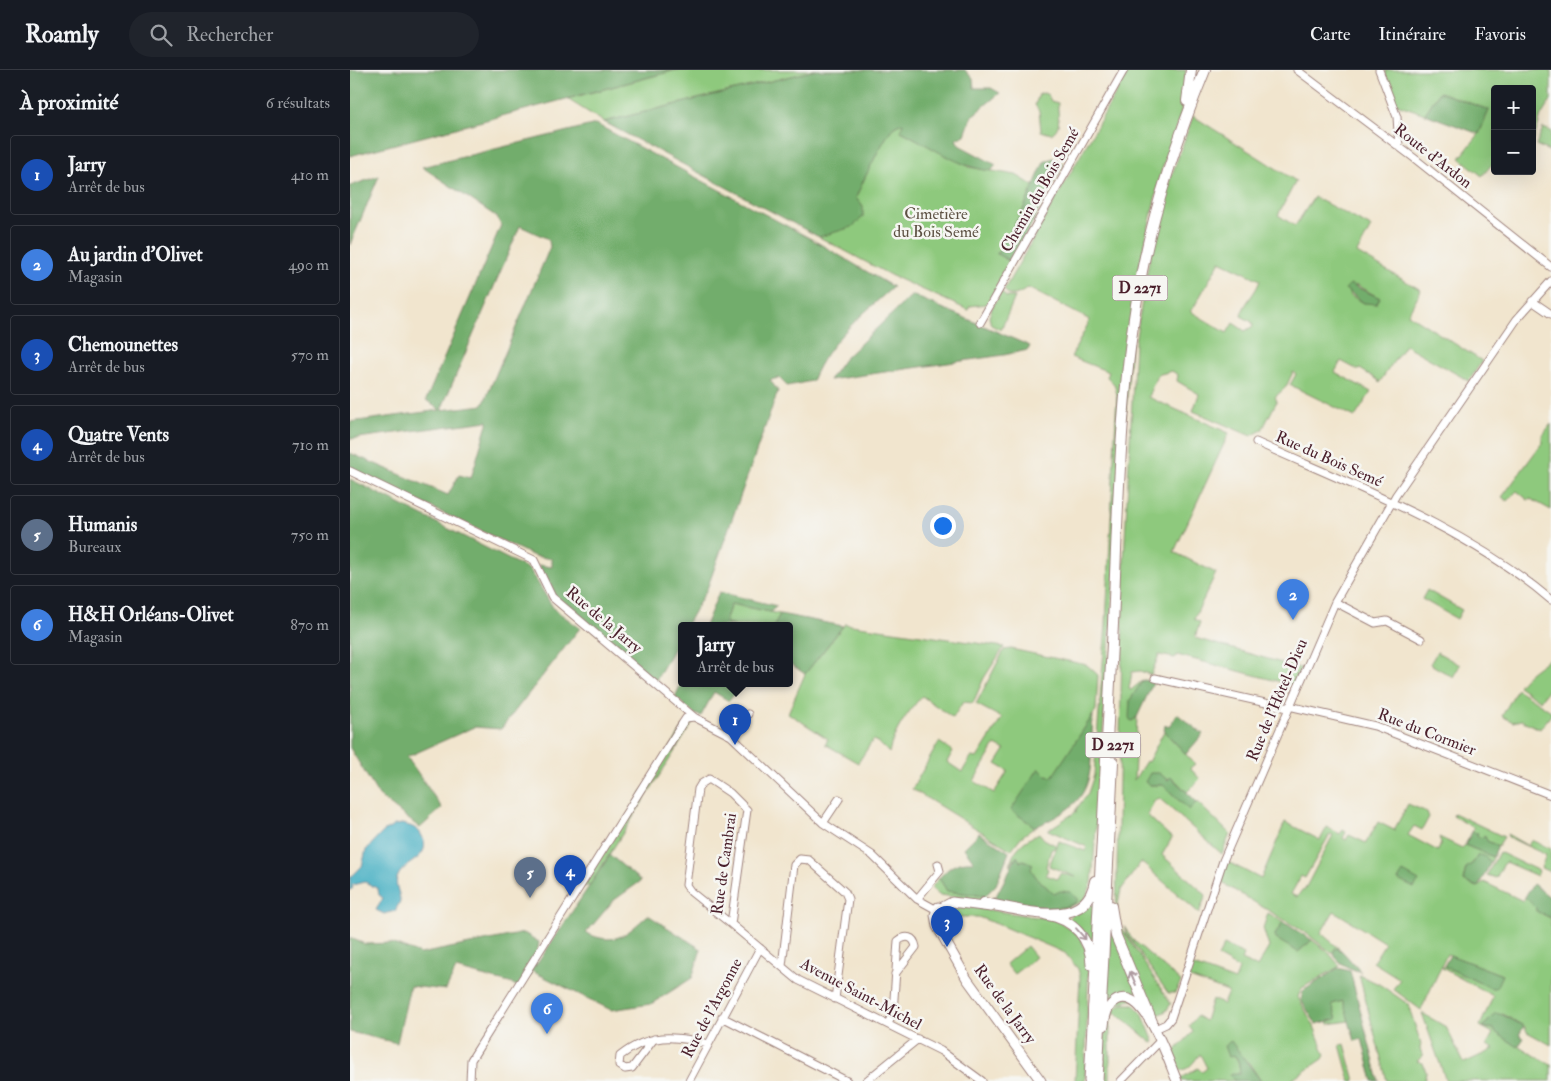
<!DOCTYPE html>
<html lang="fr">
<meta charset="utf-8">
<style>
body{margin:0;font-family:"IM FELL Double Pica",serif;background:#20242c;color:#f1f3f6}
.controls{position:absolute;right:15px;top:15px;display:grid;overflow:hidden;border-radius:5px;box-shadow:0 5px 20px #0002}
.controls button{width:45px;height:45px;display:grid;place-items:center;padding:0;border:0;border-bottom:1px solid #363941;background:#171b24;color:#f1f3f6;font:25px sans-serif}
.you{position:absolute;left:592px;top:455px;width:18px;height:18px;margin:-12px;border:4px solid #fff;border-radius:50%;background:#1a73e8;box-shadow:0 0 0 8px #1a73e833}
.badge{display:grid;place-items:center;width:32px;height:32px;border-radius:50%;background:#2563eb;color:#fff;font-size:16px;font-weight:700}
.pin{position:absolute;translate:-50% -41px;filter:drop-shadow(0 1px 2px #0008)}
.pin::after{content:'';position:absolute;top:26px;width:18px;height:15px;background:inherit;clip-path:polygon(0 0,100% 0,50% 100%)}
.popup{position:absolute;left:328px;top:552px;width:115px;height:65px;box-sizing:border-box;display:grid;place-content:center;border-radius:5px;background:#171b24;filter:drop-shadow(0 1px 4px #0005);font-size:16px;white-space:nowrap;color:#9ea1a6}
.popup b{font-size:19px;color:#f1f3f6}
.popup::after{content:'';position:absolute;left:50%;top:100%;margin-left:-10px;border:10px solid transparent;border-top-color:#171b24}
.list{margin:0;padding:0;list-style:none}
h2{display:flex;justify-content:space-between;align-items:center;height:65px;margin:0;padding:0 20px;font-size:21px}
h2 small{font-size:16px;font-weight:400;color:#9ea1a6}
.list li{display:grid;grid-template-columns:32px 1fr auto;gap:15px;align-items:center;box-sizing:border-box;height:80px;margin:0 10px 10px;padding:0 10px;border:1px solid #363941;border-radius:5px}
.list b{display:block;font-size:19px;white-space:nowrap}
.list p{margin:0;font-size:16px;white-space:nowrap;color:#9ea1a6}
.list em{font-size:16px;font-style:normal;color:#9ea1a6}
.icon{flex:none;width:28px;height:28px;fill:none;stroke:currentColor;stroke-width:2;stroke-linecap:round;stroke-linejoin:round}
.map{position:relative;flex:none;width:1201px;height:1011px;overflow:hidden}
header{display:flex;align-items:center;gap:30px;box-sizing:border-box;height:70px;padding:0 25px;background:#171b24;border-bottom:1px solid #363941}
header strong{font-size:24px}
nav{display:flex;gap:28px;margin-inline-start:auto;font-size:18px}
.search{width:350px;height:45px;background:#20242c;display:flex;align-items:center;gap:12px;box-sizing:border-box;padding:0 18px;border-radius:28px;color:#9ea1a6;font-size:19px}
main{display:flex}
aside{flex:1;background:#171b24}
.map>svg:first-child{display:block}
</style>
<header>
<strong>Roamly</strong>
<div class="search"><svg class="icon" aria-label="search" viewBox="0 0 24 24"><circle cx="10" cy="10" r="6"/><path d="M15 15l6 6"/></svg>Rechercher</div>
<nav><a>Carte</a><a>Itinéraire</a><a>Favoris</a></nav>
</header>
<main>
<aside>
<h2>À proximité<small>6 résultats</small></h2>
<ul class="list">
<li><span class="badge" style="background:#1a4fb4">1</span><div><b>Jarry</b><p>Arrêt de bus</p></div><em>410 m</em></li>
<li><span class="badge" style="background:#3f7fe0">2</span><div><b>Au jardin d'Olivet</b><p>Magasin</p></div><em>490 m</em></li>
<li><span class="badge" style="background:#1a4fb4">3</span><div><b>Chemounettes</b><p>Arrêt de bus</p></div><em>570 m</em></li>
<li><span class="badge" style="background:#1a4fb4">4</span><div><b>Quatre Vents</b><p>Arrêt de bus</p></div><em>710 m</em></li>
<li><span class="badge" style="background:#5c6f8a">5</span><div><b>Humanis</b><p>Bureaux</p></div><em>750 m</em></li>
<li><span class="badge" style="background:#3f7fe0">6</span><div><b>H&amp;H Orléans-Olivet</b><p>Magasin</p></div><em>870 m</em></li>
</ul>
</aside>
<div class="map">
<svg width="1201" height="1011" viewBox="0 0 1201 1011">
<rect width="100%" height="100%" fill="#f6f6f2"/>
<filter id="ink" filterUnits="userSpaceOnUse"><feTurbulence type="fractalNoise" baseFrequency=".02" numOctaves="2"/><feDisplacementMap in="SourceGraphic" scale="10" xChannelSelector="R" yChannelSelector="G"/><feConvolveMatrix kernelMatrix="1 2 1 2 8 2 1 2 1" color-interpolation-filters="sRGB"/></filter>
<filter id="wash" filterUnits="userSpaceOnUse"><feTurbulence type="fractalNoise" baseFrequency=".0096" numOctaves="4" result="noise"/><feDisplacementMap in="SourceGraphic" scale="20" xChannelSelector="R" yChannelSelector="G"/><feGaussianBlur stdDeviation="1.12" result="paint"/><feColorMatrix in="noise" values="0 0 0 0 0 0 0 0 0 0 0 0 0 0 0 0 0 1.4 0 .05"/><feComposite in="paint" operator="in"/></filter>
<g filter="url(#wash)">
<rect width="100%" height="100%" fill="#f1e5ce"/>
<path fill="#8ec97d" stroke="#6c7454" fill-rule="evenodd" d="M 326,0 L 466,0 L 254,52 L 217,29 Z
M 779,0 L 836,0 L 831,44 L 812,99 L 785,217 L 742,813 L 734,831 L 708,841 L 644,833 L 641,830 L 644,826 L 644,830 L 704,824 L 686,807 L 680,799 L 683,794 L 664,789 L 660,796 C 663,778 674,771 689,763 L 694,769 L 707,776 L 701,780 L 696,797 L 698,799 L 696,805 L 707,809 L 710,803 L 726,807 L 699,796 L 709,771 L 735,781 L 737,777 L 698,760 L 727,741 L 725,741 L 738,723 L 744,705 L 756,554 L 767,324 L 764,314 L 757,307 L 759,302 L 721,287 L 740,250 L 678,218 C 672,222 667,226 659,225 L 654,220 Z
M 1036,0 L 1201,0 L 1201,30 L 1191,46 L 1182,75 L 1182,19 L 1145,19 L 1145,91 L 1132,106 L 1110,88 L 1129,64 L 1139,40 L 1089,22 L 1075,44 L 1044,33 L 1035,8 Z
M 694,23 L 698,25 L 701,31 L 708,33 C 707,45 713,57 701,64 L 691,61 L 689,41 L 685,35 L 689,24 Z
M 843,46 L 946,111 L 928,145 L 945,156 L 964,127 L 1021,157 L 1007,183 L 1071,220 L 1058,244 L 1132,291 L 1119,311 L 1055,275 L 1029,313 L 1028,310 L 1010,299 L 1008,300 L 991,291 L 985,302 L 1021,322 L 1005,347 L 940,315 L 946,304 L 943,302 L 936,317 L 925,327 L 927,331 L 912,360 L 901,366 L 843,341 L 849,324 L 827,311 L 828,305 L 822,301 L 807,305 L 798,327 L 879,363 L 824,482 L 866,503 L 844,549 L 850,552 L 845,568 L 953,599 L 946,616 L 827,585 L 825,588 L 809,585 L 801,605 L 790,601 L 782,602 L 779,619 L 781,620 L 793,610 L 794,612 L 780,630 L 782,651 L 787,647 L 784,710 L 796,691 L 798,692 L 814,661 L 845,694 L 840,698 L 850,709 L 837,722 L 822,707 L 799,715 L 813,715 L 839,740 L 847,732 L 880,764 L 872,784 L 809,728 L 805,730 L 797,745 L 822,768 L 812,785 L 856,825 L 849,843 L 791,792 L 771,820 L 766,843 L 774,490 L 785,272 L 800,185 L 811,135 ZM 870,191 L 910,210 C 906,224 894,232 891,246 L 902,252 L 903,256 L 895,261 L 883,253 L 877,263 L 840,241 L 844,237 ZM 1006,215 L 1030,228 L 1014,233 L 1000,225 Z
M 554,52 L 551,61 L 619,97 L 666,105 L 684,116 L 673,140 L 647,184 L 661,192 L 637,234 L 620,236 L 618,240 L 542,206 L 469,167 L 483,161 L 513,137 L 506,128 C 509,118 536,63 543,58 C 546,55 551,54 554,52 Z
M 1193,58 L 1201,61 L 1201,82 L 1186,75 Z
M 651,221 L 656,227 L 665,227 L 651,260 L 641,255 L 639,247 L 642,238 Z
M 1201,354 L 1201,440 L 1181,429 L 1178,430 L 1167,421 L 1157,431 L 1152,427 L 1192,373 L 1192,366 Z
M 1077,520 L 1112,540 L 1107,549 L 1072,529 Z
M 381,534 L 430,544 L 424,556 L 385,556 L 375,552 Z
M 495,554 L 654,577 L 634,608 L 623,633 L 613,632 L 603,648 L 572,626 C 558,642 543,662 539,683 L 529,673 L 523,670 L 508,693 L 475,674 L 478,669 L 438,643 L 455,604 Z
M 661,579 L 737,595 L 748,605 L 746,640 L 743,645 L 702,708 L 697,705 L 661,740 L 685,757 L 671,767 L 661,780 L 562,719 L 589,672 L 603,681 L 597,692 L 612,702 L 621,687 L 627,688 L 652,648 L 626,634 L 654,580 ZM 645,675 L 655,680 L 646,694 L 658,701 L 644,723 L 624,711 Z
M 1087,582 L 1110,595 L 1103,607 L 1080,594 Z
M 1201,587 L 1201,615 L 1190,631 L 1168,616 C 1177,603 1189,597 1201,587 Z
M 1167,619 L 1201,641 L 1201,645 L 1190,659 L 1171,650 L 1163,652 L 1152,646 Z
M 340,651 L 344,651 L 240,815 L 232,817 L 334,656 Z
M 1058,734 L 1077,742 L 1079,747 L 1072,760 L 1064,756 L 1058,765 L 1088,781 L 1091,773 L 1089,767 L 1112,778 L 1115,775 L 1143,787 L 1141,792 L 1134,786 L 1128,785 L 1123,793 L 1116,798 L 1113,811 L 1128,817 L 1134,812 L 1173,831 L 1175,827 L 1186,838 L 1186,841 L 1201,848 L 1201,975 L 1177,962 L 1175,957 L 1153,944 L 1139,950 L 1133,957 L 1144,959 L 1145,962 L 1201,995 L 1201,1011 L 1096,1011 L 1072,943 L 1096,957 L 1114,993 L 1144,979 L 1137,975 L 1143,963 L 1130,956 L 1143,926 L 1092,898 L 1094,896 L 1141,918 L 1152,905 L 1097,884 L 1071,940 L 1043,919 L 1050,909 L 1023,892 L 1035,873 L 984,841 L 971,863 L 992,881 L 985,878 L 983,884 L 956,863 L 869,811 L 876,791 L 911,809 L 935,752 L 970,770 L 977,757 L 990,764 L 993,760 L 996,762 L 993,768 L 996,770 L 999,765 L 1016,773 L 1028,752 L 1046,761 L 1044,760 ZM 980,764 L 983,765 L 954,821 L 952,820 L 947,827 L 941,824 L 951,806 L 955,808 Z
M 1104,743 L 1154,767 L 1148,776 L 1137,771 L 1134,765 L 1132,768 L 1127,766 L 1127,763 L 1122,762 L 1124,758 L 1103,746 Z
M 1157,764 L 1178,776 L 1181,770 L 1201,779 L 1201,802 L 1191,798 L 1196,785 L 1158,767 Z
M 1149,782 L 1189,801 L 1187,806 L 1155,792 L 1146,808 L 1137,805 Z
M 589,808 L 597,821 L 635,826 L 636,828 L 634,830 L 589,825 L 581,818 Z
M 745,824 L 743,881 L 721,852 L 720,846 Z
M 613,836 L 707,850 L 730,866 L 739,889 L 735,1011 L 725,1011 L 730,907 L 728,899 L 715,883 L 647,854 L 628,847 L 611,847 L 593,857 L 591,853 C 594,841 602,838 613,836 Z
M 918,843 L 933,852 L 925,865 L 948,882 L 962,870 L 977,881 L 990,896 L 952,918 L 948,927 L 964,956 L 975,985 L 973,989 L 940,1011 L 911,1011 L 899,993 L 885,986 C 890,993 889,997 890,1004 L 880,1006 L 885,1011 L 831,1011 L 830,1009 L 848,998 L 852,1002 L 857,998 L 850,984 C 844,991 839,1002 827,1000 L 823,983 L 843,962 L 839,956 L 847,946 L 855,951 L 862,929 L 873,934 L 878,922 L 837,907 L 841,895 L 885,911 L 889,899 L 868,887 L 874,875 L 894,884 L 891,890 L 907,897 L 919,877 L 913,858 Z
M 759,844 L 793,936 L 785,929 L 756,936 Z
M 770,856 L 821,934 L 816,941 L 806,946 L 802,944 L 768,860 Z
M 774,856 L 782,869 L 831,912 L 825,923 L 818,923 L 777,865 Z
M 677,876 L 686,887 L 664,904 L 656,894 Z
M 1009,905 L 1029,914 L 1058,934 L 1071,974 L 1070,979 L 1073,986 L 1067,991 L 1073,993 L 1076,1002 L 1074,1011 L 1037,1011 Z
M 993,931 L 999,951 L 979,954 L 978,951 L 987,949 L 982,934 Z
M 771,934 L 783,934 L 792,943 L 804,972 L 802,973 L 765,942 L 760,950 L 760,1010 L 754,1011 C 755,988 748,947 771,934 Z
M 995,974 L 1005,1011 L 1000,1011 L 990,975 Z"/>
<path fill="#72ad6c" stroke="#5e664c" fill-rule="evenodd" d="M 0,0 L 326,0 L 0,86 Z
M 466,0 L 615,0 L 623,9 L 624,18 L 641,18 L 650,23 L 622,46 L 615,65 L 606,69 L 609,75 L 646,95 L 641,101 C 607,97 581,76 551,61 L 553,53 C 550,54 545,56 543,58 C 536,64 509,118 506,128 L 513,137 L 513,147 L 502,157 L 469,167 L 254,52 Z
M 1089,22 L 1139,40 L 1129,64 L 1075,44 Z
M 246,54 L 465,171 L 543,217 C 512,245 478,271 462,311 L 437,316 L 429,308 L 420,310 L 428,321 L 357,519 L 336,556 L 331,556 L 331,565 L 305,612 L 203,526 L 188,495 L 202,497 L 202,489 L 184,486 L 0,399 L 0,383 L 98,425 L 109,405 L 121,408 L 138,351 L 0,369 L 0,352 L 90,340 L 76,330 L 151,155 L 147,147 L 72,97 ZM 170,156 L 196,168 L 199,171 L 200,177 L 133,335 L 91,340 Z
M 703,88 L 714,94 L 661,192 L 647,184 L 673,140 L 694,92 Z
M 29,106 L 0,175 L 0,116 Z
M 1000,214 L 1030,228 L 1026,234 L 1014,233 L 995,219 Z
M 562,225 L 680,276 L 678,280 L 654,285 L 479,310 L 494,289 Z
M 0,409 L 180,500 L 204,539 L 230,558 L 151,659 L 124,657 L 57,687 L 92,738 L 70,758 L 29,726 L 0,678 Z
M 369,522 L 427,536 L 420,542 L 381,534 L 375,552 L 385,556 L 355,556 Z
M 430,544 L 493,556 L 455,604 L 439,593 L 439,556 L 424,556 Z
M 793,610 L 804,611 L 787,647 L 782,651 L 779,649 L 780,630 Z
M 331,614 L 392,614 L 379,631 L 364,622 L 351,646 L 344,644 L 325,627 Z
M 827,644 L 853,664 L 836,684 L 814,661 L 815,655 L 819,657 Z
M 743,645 C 739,707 750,729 685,757 L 661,740 L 689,698 L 694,704 L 702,707 Z
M 800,703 L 809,703 L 818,710 L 821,707 L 847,732 L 839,740 L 813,715 L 799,715 L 795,712 Z
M 1122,762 L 1128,763 L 1127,766 L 1132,768 L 1135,765 L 1137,771 L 1148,776 L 1143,787 L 1115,775 Z
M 629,763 L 659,782 L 646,815 L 635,826 L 597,821 L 589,808 C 600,796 607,791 624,792 L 614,778 Z
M 260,785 L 291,811 L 263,831 L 236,863 C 267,877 276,864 298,845 L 351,879 L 342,908 L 301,934 L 261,940 L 182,901 L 171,919 L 163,914 L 106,899 L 96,920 L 60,916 L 47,973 L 0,962 L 0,868 L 15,874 L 41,873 L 70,884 L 174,863 L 189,872 L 185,897 Z
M 1128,785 L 1134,786 L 1141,792 L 1128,817 L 1113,811 L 1116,798 L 1123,793 Z
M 667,786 L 670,792 L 673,790 L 683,794 L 681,799 L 686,807 L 704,824 L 710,821 L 721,822 L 728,830 C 715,846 663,833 644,830 Z
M 1053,802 L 1069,811 L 1064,818 L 1048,810 Z
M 1183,814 L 1201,828 L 1201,848 L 1186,841 L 1186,838 L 1175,827 Z
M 933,852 L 962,870 L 948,882 L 926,869 L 925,865 Z
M 985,878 L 992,881 L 1011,902 C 998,898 991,895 983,884 Z
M 1100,885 L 1152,905 L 1146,918 L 1141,918 L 1094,896 Z
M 988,898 L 1000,901 L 1029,1011 L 1023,1011 L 1012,969 L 1005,971 L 993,931 L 982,934 L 987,949 L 966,954 L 951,930 L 953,921 Z
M 1145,943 L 1153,945 L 1174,956 L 1169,965 L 1174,968 L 1168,977 L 1145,962 L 1144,959 L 1133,957 Z
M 881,971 L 911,1011 L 885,1011 L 880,1006 L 882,1003 L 890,1004 C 889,997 890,992 885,986 L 878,987 L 874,976 Z"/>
<path fill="#43aec2" stroke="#466676" d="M 52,754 C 60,756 68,757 72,766 C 83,788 55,791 48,806 C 43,815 51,823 50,832 L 45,841 L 34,844 L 26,840 L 33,828 L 29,825 L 28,819 L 15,812 L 2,815 L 3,818 L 0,821 L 0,808 L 12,796 L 16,780 L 33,762 L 45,755 Z"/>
</g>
<g filter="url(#ink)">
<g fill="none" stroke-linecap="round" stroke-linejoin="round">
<defs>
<path id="minor" d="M 947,0 L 1064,88 L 1201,197
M 1029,0 L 1047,47 L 1049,77
M 1182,231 L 1201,244
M 630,253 L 774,0
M 906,372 C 1006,417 1117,458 1201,530
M 0,401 L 184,490 L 202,527 L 344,647 L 381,666 L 473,753 L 522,785 L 567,829 L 587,840
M 985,532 L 1025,553 L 1037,551 L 1071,569
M 805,608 L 938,638
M 939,636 L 1025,656 L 1201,725
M 381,666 L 398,644
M 359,709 L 380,723 L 397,740 L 381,854 L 341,822 L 336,815 L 348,719 L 351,714 Z
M 473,753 L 489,729
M 567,829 L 590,801 L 588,794
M 381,854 L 448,910 L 591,981 L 632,1011
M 432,896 L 444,795 L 450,789 L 459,790 L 495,822 L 498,829 L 485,929
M 372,947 L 497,1011
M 538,954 L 543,943 L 548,871 C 556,865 564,866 566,877 L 545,904
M 805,959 L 816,954 L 821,948 L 873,791 L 985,532 L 1046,425 L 1167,249 L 1201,211
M 304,969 L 282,998 L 275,999 L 269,995 L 270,986 C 299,963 325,965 358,974
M 120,1011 L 121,990 L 332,654 L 336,648 L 344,647
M 339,1011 L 410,878
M 516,1011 L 568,969
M 771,1011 L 810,971"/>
<path id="major" d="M 588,837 L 585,845 L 587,856 L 617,909 L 691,1011
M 587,840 L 602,832 L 641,837
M 696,845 C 723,849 741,869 741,895
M 754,956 C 755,946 757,935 767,930 C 795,916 819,993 827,1011
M 739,1011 L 743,936
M 748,1011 L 749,991"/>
<path id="highway" d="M 837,31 L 841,0
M 634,833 C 670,839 736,863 745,811
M 761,836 L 766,866 L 802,952
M 743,942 C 750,813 756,684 763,554 C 768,440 770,313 792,201 C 806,131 828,66 855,0
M 748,997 L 763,692"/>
</defs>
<use href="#minor" stroke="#9e827c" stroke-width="9"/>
<use href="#major" stroke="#9e827c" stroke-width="11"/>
<use href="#highway" stroke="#9e827c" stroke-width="12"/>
<use href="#minor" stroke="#fff" stroke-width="7"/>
<use href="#major" stroke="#fff" stroke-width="9"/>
<use href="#highway" stroke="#fff" stroke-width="10"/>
</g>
<defs><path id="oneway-shaft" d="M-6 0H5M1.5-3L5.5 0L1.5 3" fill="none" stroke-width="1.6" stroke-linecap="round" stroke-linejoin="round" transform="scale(1.25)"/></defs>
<g stroke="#ae9aa0">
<use href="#oneway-shaft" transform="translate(731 864) rotate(49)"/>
<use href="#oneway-shaft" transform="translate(783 908) rotate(-113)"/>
</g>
</g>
<g text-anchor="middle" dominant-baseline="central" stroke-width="5" stroke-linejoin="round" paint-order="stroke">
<g fill="#f6f6f2" stroke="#7e6067" stroke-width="1">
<rect x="762.5" y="205.5" width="55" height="25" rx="4"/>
<rect x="735.5" y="662.5" width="55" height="25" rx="4"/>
</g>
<g font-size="15" font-weight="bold" fill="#4a1f2b">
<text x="790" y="218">D 2271</text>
<text x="763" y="675">D 2271</text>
</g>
<g font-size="16" fill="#4a1f2b" stroke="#f6f6f2">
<text transform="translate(1083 86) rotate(38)">Route d'Ardon</text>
<text transform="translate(690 120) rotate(-60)">Chemin du Bois Semé</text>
<text transform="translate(979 389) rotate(24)">Rue du Bois Semé</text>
<text transform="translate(254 550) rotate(40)">Rue de la Jarry</text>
<text transform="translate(927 630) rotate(-67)">Rue de l'Hôtel-Dieu</text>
<text transform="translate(1077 662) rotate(21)">Rue du Cormier</text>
<text transform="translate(374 794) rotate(-82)">Rue de Cambrai</text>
<text transform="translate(511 924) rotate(28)">Avenue Saint-Michel</text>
<text transform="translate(655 934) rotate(54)">Rue de la Jarry</text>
<text transform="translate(362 938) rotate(-62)">Rue de l'Argonne</text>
</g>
<g font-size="16" fill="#5e5244" stroke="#f6f6f2">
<text x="586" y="144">Cimetière<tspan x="586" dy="18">du Bois Semé</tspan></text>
</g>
</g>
</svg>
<div class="controls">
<button>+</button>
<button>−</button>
</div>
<div class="you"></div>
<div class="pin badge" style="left:385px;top:675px;background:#1a4fb4">1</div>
<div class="popup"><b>Jarry</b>Arrêt de bus</div>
<div class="pin badge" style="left:943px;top:550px;background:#3f7fe0">2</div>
<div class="pin badge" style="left:597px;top:877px;background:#1a4fb4">3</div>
<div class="pin badge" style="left:220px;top:826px;background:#1a4fb4">4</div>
<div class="pin badge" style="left:180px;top:828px;background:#5c6f8a">5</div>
<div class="pin badge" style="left:197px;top:964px;background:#3f7fe0">6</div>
</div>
</main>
